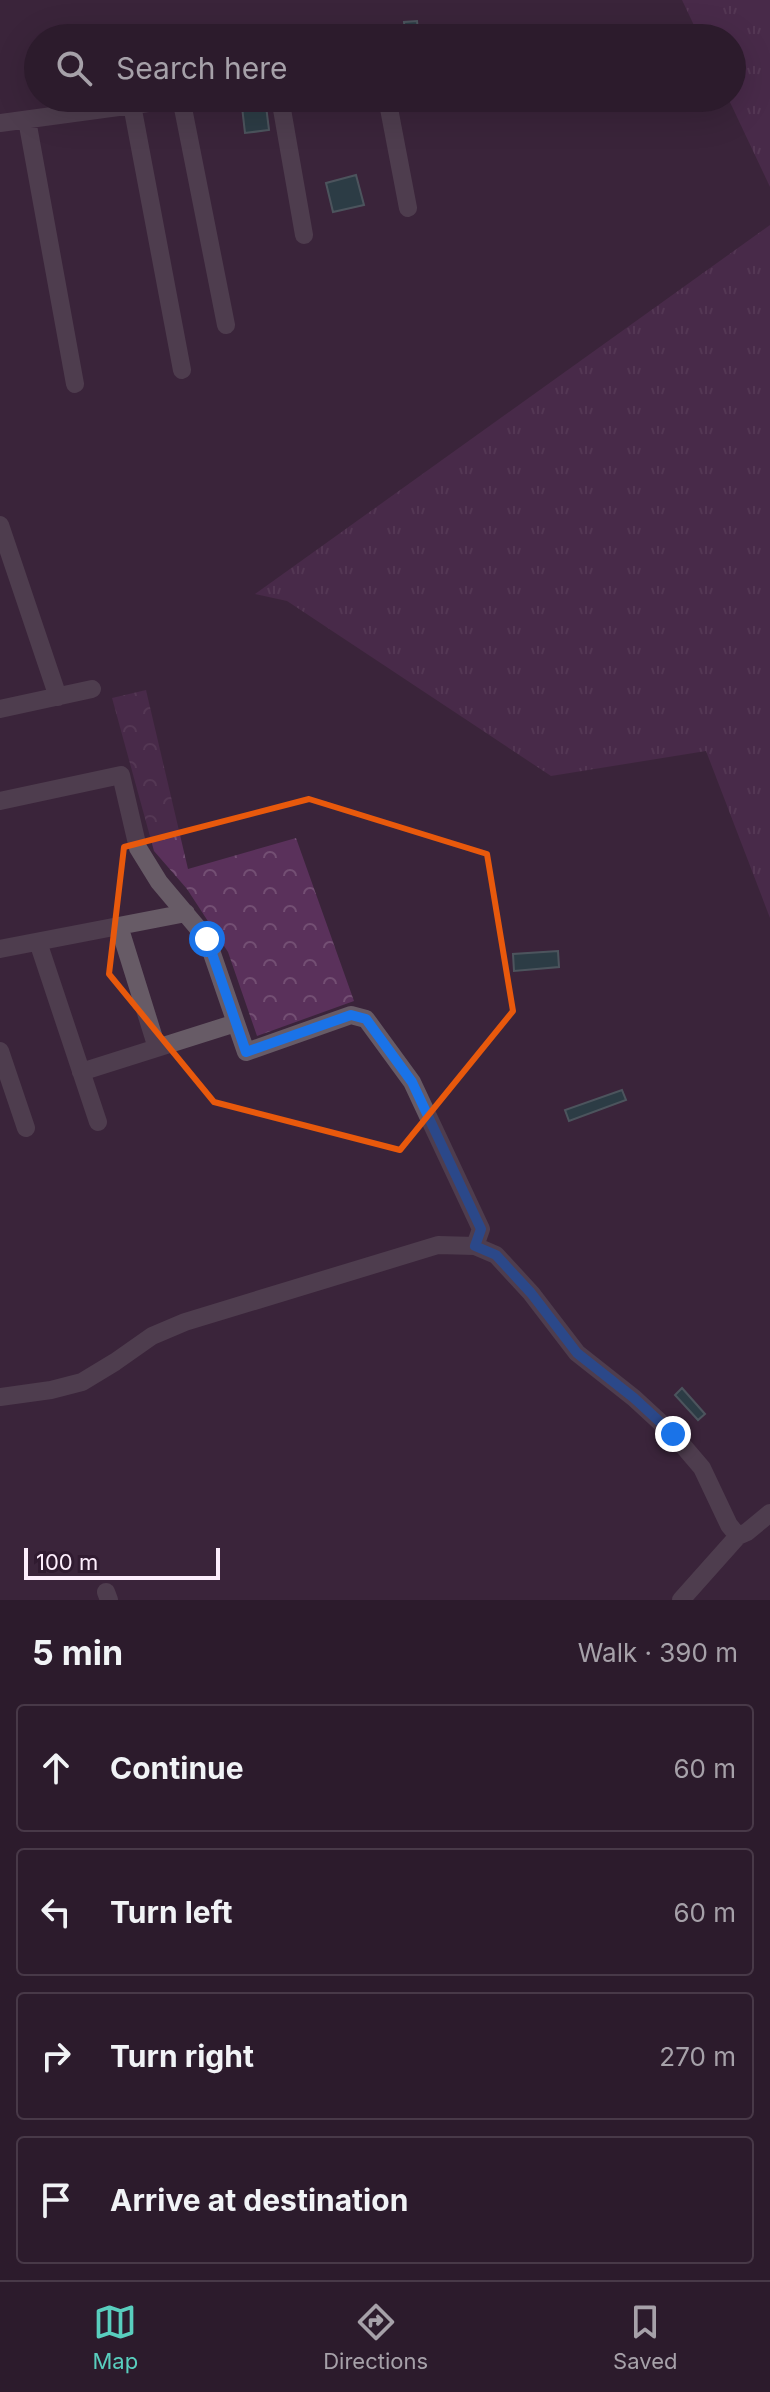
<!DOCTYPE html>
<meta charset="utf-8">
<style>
body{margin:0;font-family:Inter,sans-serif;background:#342434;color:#f1f3f6}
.scale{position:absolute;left:24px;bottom:20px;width:196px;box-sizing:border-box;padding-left:8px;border:4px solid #fdeefc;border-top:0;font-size:22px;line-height:28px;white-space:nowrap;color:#fdeefc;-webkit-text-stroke:6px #301b30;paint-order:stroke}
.stop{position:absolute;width:24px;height:24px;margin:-18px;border:6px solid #1a73e8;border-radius:50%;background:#fff}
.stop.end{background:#1a73e8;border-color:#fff;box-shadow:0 2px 8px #0008}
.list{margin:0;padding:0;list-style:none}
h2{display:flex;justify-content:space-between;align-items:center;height:104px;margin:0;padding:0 32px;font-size:34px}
h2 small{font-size:26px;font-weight:400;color:#a6a1a9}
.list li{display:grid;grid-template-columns:52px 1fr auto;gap:24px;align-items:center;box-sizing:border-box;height:128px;margin:0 16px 16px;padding:0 16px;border:2px solid #483948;border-radius:8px}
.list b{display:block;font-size:30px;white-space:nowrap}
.list em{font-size:26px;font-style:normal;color:#a6a1a9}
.icon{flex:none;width:44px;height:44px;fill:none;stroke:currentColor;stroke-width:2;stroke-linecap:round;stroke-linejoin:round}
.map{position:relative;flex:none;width:770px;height:1600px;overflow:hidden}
.search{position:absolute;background:#2c1b2c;box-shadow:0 8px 32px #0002;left:24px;right:24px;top:24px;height:88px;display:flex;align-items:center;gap:20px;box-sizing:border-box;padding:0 28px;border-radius:44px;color:#a6a1a9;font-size:30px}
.sheet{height:680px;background:#2c1b2c}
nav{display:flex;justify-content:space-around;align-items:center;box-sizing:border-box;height:112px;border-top:2px solid #483948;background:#2c1b2c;font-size:22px;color:#a6a1a9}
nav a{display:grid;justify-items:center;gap:4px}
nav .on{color:#59cebe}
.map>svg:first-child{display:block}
</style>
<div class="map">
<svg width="770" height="1600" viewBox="0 0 770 1600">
<defs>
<pattern id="grass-tufts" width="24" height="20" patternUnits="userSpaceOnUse" patternTransform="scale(2)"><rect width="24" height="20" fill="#5a315b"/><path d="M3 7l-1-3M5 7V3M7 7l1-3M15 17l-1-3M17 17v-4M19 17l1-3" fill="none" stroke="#734f73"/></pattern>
<pattern id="park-crowns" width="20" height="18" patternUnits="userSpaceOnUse" patternTransform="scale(2)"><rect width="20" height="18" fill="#5a315b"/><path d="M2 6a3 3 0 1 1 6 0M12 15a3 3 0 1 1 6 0" fill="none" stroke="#734f73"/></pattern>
</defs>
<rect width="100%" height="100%" fill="#3a243a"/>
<path fill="url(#grass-tufts)" d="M 682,0 L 770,0 L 770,187 L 728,98 L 732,98 L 732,38 L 700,38 Z
M 770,225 L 770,918 L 706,751 L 551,776 L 287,601 L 255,594 Z"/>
<path fill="url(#park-crowns)" d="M 146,690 L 188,869 L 296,838 L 354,1001 L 257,1036 L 228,952 L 187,889 L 154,851 L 112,698 Z"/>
<path fill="#1b5a53" stroke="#638f88" stroke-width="2" d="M 417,21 L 418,30 L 405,31 L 404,22 Z
M 241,98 L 265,98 L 269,130 L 245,133 Z
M 356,175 L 364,205 L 333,212 L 326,183 Z
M 558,951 L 559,967 L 514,971 L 513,954 Z
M 622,1090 L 626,1100 L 569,1121 L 565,1110 Z
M 682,1388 L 705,1414 L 698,1420 L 675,1395 Z"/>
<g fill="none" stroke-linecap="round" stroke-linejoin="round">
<path stroke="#675b66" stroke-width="18" d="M 181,98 L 226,325
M 280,98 L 304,235
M 387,98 L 408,208
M 132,105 L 182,370
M 27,120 L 75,384
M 0,123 L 148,103 L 157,98
M 0,525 L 58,697
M 0,709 L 92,689
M 0,801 L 121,775 L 138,848 L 159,882 L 207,939 L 246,1052 L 351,1015 L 366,1019 L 412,1082 L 481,1229 L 475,1246
M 119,926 L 157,1048
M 38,942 L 98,1122
M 0,949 L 186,913
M 0,1051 L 26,1128
M 81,1072 L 236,1023
M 0,1397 L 51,1390 L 82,1382 L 115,1362 L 152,1336 L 185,1322 L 438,1245 L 475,1246 L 496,1255 L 531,1293 L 577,1353 L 634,1398 L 673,1434 L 702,1468 L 729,1525 L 738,1536
M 106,1592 L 109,1600
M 681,1600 L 738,1536 L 747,1532 L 770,1513"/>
</g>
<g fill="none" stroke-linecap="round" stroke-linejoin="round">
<path stroke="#1a73e8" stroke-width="10" d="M 207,939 L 246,1052 L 351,1015 L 366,1019 L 412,1082 L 481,1229 L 475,1246 L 496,1255 L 531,1293 L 577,1353 L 634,1398 L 673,1434"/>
</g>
<path d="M0 0H770V1600H0ZM 309,799 L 487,854 L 513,1011 L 400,1150 L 214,1102 L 109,974 L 124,847 Z" fill="#3a243a" fill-opacity=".55" fill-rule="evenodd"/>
<path fill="none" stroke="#e8590c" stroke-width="6" stroke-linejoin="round" d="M 309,799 L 487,854 L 513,1011 L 400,1150 L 214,1102 L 109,974 L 124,847 Z"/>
</svg>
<div class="scale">100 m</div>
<div class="stop" style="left:207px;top:939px"></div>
<div class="stop end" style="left:673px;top:1434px"></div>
<div class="search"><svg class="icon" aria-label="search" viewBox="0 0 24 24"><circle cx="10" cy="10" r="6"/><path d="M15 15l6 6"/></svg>Search here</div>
</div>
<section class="sheet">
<h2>5 min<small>Walk · 390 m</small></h2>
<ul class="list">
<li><svg class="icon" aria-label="ahead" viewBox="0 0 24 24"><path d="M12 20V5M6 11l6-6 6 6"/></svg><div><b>Continue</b></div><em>60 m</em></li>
<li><svg class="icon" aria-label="left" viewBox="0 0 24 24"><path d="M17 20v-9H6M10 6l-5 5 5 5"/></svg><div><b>Turn left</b></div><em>60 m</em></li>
<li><svg class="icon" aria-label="right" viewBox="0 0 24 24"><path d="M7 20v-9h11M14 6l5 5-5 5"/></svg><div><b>Turn right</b></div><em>270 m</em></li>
<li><svg class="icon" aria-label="arrive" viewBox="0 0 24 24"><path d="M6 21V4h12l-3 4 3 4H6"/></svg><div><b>Arrive at destination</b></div></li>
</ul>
</section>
<nav>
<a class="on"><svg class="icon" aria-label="map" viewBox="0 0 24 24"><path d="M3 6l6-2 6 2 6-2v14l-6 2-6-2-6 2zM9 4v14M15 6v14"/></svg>Map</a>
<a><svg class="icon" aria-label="directions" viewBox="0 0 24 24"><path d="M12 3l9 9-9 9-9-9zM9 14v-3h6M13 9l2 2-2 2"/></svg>Directions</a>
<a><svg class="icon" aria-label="saved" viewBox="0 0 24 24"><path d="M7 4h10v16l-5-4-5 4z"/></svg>Saved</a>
</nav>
